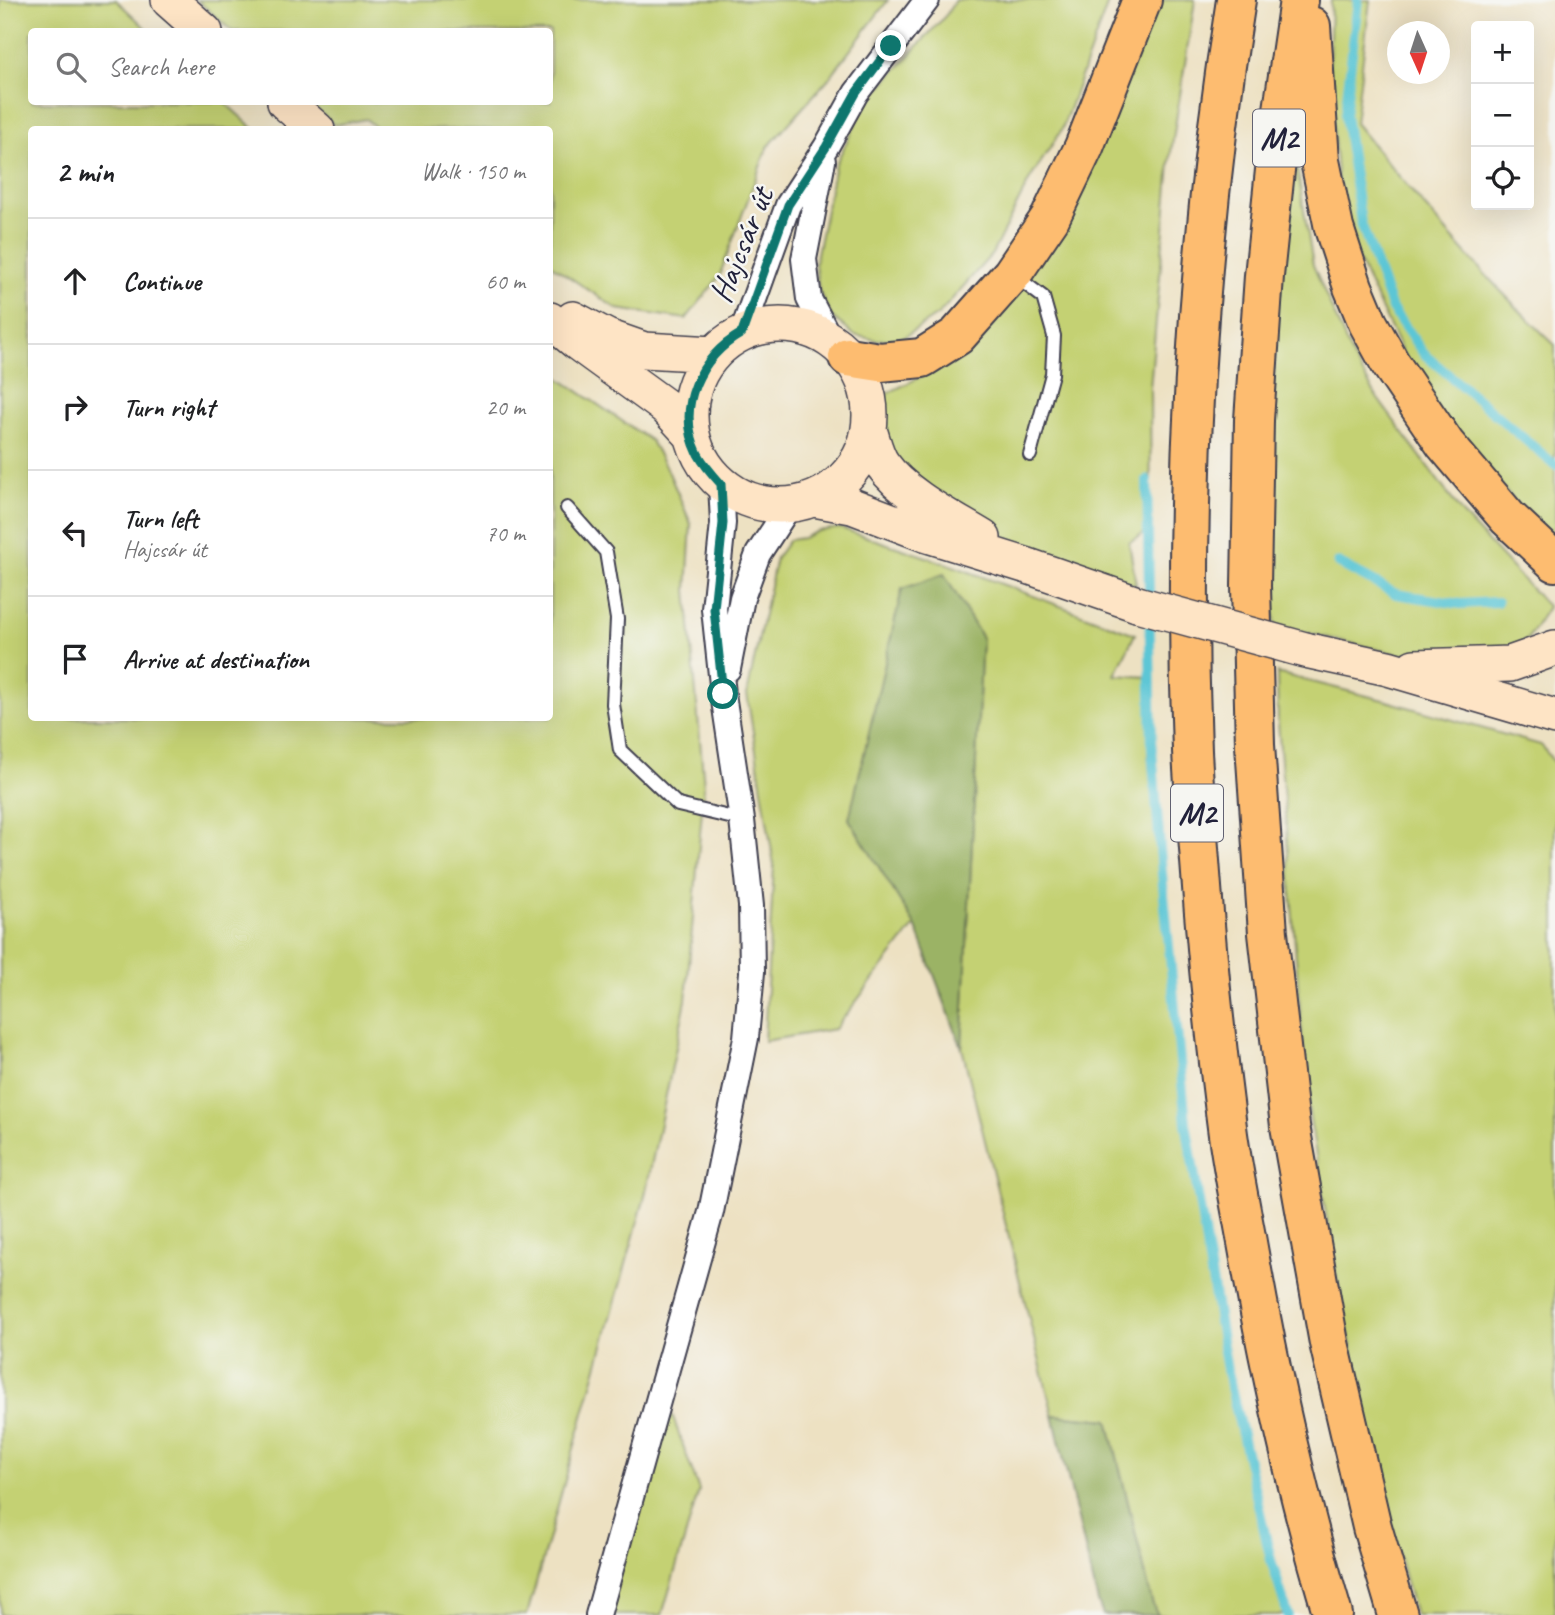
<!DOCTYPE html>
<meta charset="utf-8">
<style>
body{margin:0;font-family:Caveat,sans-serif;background:#f6f6f6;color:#202124}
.controls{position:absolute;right:21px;top:21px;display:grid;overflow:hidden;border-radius:7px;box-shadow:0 7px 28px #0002}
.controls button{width:63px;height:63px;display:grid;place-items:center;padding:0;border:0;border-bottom:2px solid #e0e0e0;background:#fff;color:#202124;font:35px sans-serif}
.compass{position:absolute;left:1387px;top:21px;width:63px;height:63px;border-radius:50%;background:#fff;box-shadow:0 7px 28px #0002;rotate:177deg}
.stop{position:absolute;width:21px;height:21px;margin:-16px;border:5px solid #0f766e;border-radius:50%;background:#fff}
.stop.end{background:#0f766e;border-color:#fff;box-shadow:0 2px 7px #0008}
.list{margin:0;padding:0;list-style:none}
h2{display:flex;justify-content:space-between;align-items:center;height:91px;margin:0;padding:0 28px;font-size:30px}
h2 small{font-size:23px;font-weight:400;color:#757577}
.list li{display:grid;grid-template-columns:46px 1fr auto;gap:21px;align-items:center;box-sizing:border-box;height:126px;padding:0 28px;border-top:2px solid #e0e0e0}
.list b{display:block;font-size:26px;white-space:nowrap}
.list p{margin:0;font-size:23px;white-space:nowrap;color:#757577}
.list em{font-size:23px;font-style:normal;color:#757577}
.icon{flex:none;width:38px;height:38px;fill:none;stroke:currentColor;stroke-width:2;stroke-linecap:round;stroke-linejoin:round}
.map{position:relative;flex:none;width:1555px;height:1615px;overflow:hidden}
.search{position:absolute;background:#fff;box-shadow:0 7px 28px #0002;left:28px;top:28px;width:525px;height:77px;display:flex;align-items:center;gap:18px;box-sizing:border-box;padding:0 24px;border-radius:7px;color:#757577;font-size:26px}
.panel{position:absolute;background:#fff;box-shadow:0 7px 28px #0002;left:28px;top:126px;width:525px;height:595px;border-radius:7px}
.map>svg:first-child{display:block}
</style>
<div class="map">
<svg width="1555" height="1615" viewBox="0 0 1555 1615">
<rect width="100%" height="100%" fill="#f6f6f2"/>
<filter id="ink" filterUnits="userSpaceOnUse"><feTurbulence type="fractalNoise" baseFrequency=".0143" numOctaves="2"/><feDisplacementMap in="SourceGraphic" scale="14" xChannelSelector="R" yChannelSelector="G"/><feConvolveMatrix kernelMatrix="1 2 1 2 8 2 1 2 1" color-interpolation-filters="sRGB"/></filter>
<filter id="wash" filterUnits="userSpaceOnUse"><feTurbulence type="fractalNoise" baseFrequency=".00686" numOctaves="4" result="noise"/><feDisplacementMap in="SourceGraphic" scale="28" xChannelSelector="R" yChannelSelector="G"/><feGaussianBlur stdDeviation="1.57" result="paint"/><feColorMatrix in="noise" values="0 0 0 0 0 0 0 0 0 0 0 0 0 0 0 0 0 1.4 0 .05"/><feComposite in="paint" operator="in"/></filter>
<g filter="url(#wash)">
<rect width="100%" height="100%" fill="#ede1c2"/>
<path fill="#c4d173" stroke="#737a57" stroke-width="2" d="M 0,0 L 116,0 L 149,31 L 32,32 L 32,102 L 224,102 L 254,129 L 32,130 L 32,718 L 550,718 L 550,372 L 651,441 L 669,473 L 691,524 L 687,590 L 704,786 L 686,1000 L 644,1200 L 527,1615 L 0,1615 Z
M 197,0 L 888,0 L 830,77 L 767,148 L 719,277 L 686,319 L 617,309 L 550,264 L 550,130 L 378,129 L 366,119 L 334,125 L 308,102 L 550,102 L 550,32 L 232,31 Z
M 955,0 L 1109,0 L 1062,129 L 1030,179 L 992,254 L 939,314 L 901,339 L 876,340 L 854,335 L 831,316 L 819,291 L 815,264 L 835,165 L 866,103 L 947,14 Z
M 1158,0 L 1195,0 L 1171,152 L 1150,388 L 1151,530 L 1129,542 L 1136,585 L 1089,571 L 1030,549 L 935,503 L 881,457 L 878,408 L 884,395 L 934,370 L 974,337 Z
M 1331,0 L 1370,0 L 1355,123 C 1418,200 1482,276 1555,345 L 1555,547 L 1425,400 L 1341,224 L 1329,75 Z
M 1293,143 L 1313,265 L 1352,356 L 1378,399 L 1465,517 L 1548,607 L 1523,646 L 1401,655 L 1275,625 L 1269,539 L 1277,278 Z
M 840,528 L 956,567 L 1135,634 L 1115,675 L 1149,677 L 1148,752 L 1183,1126 L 1225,1373 L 1268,1560 L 1284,1615 L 1157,1615 L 1152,1602 L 1108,1420 L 1053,1415 L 962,1048 L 982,638 L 944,575 L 849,818 L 915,925 L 835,1029 L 764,1041 L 774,865 L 747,694 L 776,558 L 789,540 L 803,538 L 818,531 Z
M 1277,673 L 1383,700 L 1541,745 L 1555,763 L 1555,1615 L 1415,1615 L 1383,1497 L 1336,1275 L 1307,1101 L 1278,722 Z
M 665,1395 L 699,1490 L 662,1615 L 604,1615 Z"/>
<path fill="#9bb365" stroke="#5e6a50" stroke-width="2" d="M 944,574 L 982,638 L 962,1048 L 915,925 L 849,819 L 902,589 Z
M 1053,1415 L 1108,1420 L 1152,1602 L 1157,1615 L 1103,1615 L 1098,1602 Z"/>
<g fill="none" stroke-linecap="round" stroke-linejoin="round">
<path stroke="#5bc6d5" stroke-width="10" d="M 1358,0 L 1345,115 L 1361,223 L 1392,309 L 1424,354 L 1555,465
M 1147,480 L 1152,750 L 1163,885 L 1186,1123 L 1227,1370 L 1271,1560 L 1288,1615
M 1338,563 L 1396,594 L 1460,604 L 1497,602"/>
</g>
</g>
<g filter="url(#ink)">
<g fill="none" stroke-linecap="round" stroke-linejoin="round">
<defs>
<path id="lane" d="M 1015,276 L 1043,297 L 1054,336 L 1052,374 L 1030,455
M 567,508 L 606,552 L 617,619 L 613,704 L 620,750 L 678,805 L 742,820"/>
<path id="street" d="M 823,161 L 804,259 L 809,299 L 831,341
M 742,333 L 788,205 L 826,147 L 856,93 L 927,0
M 728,669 L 742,598 L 758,554 L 790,505
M 598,1615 L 711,1212 L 746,1038 L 752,972 L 751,906 L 742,820 L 723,694 L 714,609 L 723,523 L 721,484"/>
<path id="secondary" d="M 169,0 L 205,32
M 285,102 L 317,130
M 573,319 L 607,337 L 644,350 L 714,354
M 550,320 L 578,343 L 666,407 L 691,434
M690 415a90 90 0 1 1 180 0a90 90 0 1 1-180 0Z
M 869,430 C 873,441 876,456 883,465 C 904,495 952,519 983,538
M 814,499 L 852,506 L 925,534 L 1028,566 L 1137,604
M 1305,650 L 1388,668 L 1555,717
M 1414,667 L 1510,664 L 1555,648"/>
<path id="highway" d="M 1236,0 C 1196,248 1182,500 1192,751 C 1194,792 1198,833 1201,874 C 1207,958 1216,1043 1227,1127 C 1232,1167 1241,1208 1248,1248 C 1270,1372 1297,1495 1333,1615
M 1299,0 L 1277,151 L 1264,276 L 1254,420 L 1251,586 L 1255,745 L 1268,933 L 1290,1126 L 1329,1343 L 1372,1527 L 1398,1615
M 1311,26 L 1320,161 L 1334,228 L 1353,287 L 1368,323 L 1390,363 L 1445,444 L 1508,518 L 1555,562
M 848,357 L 880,362 L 922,358 L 957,336 L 1012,274 L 1050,218 L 1084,147 L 1142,0"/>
</defs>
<use href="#lane" stroke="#403f4f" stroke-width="16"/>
<use href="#street" stroke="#403f4f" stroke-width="28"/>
<use href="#secondary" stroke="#403f4f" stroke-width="38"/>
<use href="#highway" stroke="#403f4f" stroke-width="42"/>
<use href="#lane" stroke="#fff" stroke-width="12"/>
<use href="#street" stroke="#fff" stroke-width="24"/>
<use href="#secondary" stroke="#fee4c5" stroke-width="35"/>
<use href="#highway" stroke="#fdbc6f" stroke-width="38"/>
<defs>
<path id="secondary-bridge" d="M 1137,604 L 1305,650"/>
</defs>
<use href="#secondary-bridge" stroke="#403f4f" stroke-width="38" stroke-linecap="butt"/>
<use href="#secondary-bridge" stroke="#fee4c5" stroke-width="35"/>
</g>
</g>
<g fill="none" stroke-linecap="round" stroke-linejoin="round" filter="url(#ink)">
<path stroke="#0f766e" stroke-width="9" d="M 723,694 L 714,609 L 723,523 L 721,484 C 712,474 704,465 698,454 C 675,407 700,357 742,333 L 788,205 L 826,147 L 856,93 L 891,46"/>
</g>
<g text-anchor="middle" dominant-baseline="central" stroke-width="5" stroke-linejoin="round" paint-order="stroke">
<g fill="#f6f6f2" stroke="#626272" stroke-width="2">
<rect x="1253" y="109.5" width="52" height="57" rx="5"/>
<rect x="1171" y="784.5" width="52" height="57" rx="5"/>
</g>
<g font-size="32" font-weight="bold" fill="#22223b">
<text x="1279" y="138">M2</text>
<text x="1197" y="813">M2</text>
</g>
<g font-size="33" fill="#22223b" stroke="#f6f6f2">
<text transform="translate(741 245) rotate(-68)">Hajcsár út</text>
</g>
</g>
</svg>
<div class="controls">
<button>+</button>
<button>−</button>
<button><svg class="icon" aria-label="locate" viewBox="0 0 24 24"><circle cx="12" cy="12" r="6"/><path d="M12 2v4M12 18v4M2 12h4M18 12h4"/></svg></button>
</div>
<svg class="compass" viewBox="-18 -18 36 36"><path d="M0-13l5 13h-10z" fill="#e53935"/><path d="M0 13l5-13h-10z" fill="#757577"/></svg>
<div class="stop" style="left:723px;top:694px"></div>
<div class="stop end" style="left:891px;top:46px"></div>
<div class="search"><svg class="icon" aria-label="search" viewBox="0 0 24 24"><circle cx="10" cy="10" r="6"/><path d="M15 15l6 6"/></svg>Search here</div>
<section class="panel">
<h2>2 min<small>Walk · 150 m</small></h2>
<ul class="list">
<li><svg class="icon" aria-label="ahead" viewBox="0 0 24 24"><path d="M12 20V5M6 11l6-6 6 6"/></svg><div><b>Continue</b></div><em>60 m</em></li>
<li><svg class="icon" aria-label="right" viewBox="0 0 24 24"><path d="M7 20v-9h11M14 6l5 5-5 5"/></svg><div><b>Turn right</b></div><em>20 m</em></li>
<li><svg class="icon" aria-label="left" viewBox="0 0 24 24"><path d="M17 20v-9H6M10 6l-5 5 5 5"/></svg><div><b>Turn left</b><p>Hajcsár út</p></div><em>70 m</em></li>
<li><svg class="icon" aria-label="arrive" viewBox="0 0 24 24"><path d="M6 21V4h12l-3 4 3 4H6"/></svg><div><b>Arrive at destination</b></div></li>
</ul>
</section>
</div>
